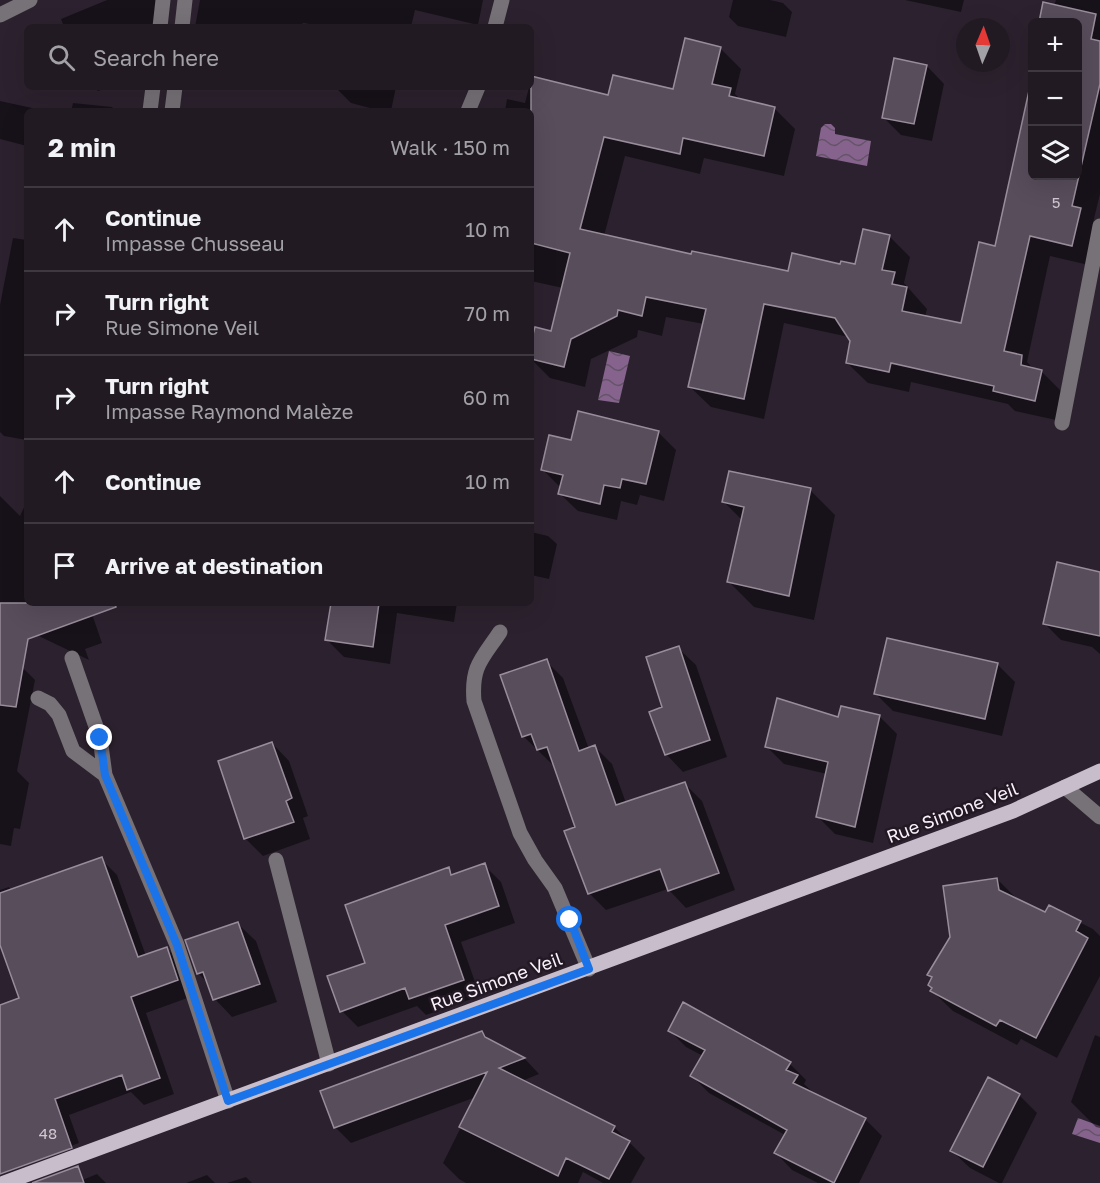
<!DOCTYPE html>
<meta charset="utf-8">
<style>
body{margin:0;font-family:"Golos Text",sans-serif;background:#2d2730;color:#f1f3f6}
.controls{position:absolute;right:18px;top:18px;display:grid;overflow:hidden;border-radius:9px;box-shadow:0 6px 24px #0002}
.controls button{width:54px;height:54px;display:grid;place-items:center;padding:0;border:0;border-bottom:2px solid #3e3841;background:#211a23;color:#f1f3f6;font:30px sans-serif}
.compass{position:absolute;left:956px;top:18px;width:54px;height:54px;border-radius:50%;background:#211a23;box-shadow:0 6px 24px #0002;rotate:2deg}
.stop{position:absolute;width:18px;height:18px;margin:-14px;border:4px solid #1a73e8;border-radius:50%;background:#fff}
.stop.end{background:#1a73e8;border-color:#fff;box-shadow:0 2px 6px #0008}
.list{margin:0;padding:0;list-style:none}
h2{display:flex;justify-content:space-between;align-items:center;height:78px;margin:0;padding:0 24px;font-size:26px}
h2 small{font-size:20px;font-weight:400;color:#a2a1a6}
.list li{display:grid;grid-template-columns:39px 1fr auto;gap:18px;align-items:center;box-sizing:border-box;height:84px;padding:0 24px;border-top:2px solid #3e3841}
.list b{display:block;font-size:22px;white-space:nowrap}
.list p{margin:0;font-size:20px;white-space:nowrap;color:#a2a1a6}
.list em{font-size:20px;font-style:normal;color:#a2a1a6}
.icon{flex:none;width:33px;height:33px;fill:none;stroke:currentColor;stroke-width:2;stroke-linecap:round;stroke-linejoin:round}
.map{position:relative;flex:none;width:1100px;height:1183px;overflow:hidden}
.search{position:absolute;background:#211a23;box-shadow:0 6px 24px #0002;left:24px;top:24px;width:510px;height:66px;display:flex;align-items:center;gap:15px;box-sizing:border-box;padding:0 21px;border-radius:9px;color:#a2a1a6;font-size:22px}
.panel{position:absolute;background:#211a23;box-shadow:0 6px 24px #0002;left:24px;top:108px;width:510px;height:498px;border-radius:9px}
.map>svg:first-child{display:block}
</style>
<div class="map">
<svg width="1100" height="1183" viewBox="0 0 1100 1183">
<defs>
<pattern id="water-waves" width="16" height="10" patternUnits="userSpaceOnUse" patternTransform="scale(1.5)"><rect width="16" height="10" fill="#85638d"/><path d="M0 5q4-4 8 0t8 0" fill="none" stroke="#655469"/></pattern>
</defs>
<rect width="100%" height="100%" fill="#2c222f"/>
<path fill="url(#water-waves)" d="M 825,124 L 831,124 L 835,128 L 835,134 L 871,141 L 867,166 L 816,156 L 821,128 Z
M 609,351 L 630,356 L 619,403 L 598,400 Z
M 1078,1118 L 1100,1126 L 1100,1143 L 1072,1134 Z"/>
<path fill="#0007" d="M 107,0 L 164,0 L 165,27 L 64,27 L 61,19 Z
M 200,0 L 483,0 L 478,25 L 415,10 L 411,27 L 323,27 L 304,23 L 294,27 L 195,27 Z
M 733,0 L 770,0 L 783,3 L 792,12 L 786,37 L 738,26 L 729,17 Z
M 905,0 L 964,0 L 961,12 Z
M 1056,0 L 1100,0 L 1100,194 L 1093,223 L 1093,266 L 1050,256 L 1027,362 L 1034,369 L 1041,371 L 1062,392 L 1056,420 L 1015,411 L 1008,404 L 911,382 L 909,392 L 868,383 L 847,363 L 852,341 L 849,337 L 784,323 L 764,419 L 711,407 L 690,387 L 704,324 L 666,317 L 662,336 L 638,330 L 637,337 L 591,359 L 585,387 L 550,378 L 531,359 L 531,349 L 552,333 L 563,288 L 531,281 L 531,111 L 505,111 L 507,99 L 525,103 L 529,87 L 609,97 L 674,91 L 720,48 L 741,69 L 735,94 L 741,100 L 774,108 L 795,129 L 784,176 L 704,158 L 700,174 L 625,156 L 604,236 L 692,256 L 789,273 L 842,265 L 857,266 L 890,237 L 910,257 L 904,283 L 927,309 L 925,317 L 963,325 L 997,248 L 1032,84 L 1032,176 L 1078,176 L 1078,22 L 1040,22 L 1044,4 L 1054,6 Z
M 927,66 L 944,84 L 932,141 L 901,135 L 883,117 Z
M 94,87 L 109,87 L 98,91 Z
M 335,87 L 396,87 L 391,111 L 381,111 L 351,103 Z
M 0,101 L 46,111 L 27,111 L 27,146 L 0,139 Z
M 73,103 L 112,107 L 116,111 L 71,111 Z
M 13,238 L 27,240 L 27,440 L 4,436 L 0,432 L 0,305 Z
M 658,432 L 676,450 L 664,501 L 640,495 L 637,505 L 621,501 L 617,520 L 578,511 L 560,494 L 561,488 L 543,470 L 572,442 Z
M 810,490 L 835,515 L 814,620 L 754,607 L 729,582 L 742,520 L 724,502 Z
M 0,496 L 20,516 L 25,505 L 27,506 L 27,603 L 80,603 L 92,614 L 102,643 L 85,649 L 89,660 L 3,619 L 0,615 Z
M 531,532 L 548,536 L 557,544 L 549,579 L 531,575 Z
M 1100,573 L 1100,654 L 1092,647 L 1061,640 L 1045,624 Z
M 328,603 L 457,603 L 454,622 L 397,613 L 390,664 L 344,657 L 327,640 L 332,605 Z
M 678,648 L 696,665 L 727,757 L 683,772 L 666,754 L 664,708 Z
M 0,660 L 18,663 L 35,680 L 17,771 L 29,783 L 20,829 L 14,828 L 11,846 L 0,844 Z
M 546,661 L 563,678 L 589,749 L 595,747 L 612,764 L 626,803 L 685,784 L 702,801 L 735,890 L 686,908 L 668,889 L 606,910 L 589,893 L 577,828 L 555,767 L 523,736 Z
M 997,664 L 1015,682 L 1002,736 L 893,711 L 876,694 Z
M 879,716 L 897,734 L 873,843 L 835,834 L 818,817 L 827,774 L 784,764 L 767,747 L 839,719 Z
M 272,743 L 289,761 L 308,816 L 303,818 L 310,839 L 263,856 L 245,838 Z
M 101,859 L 117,875 L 146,956 L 167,948 L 182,964 L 193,996 L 146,1013 L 174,1094 L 144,1105 L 131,1092 L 69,1115 L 79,1143 L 0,1172 L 0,1083 L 25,1010 L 0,940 L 0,890 L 9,887 L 12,891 Z
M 484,865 L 501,882 L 515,923 L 461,942 L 480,996 L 426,1015 L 417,1006 L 358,1027 L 342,1011 L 448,869 L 454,875 Z
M 997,879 L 1018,900 L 1046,914 L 1049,907 L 1093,929 L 1100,936 L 1100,976 L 1057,1058 L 1021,1039 L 1017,1045 L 953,1011 L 932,991 L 933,978 L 929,975 Z
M 238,924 L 256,941 L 277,1002 L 232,1017 L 215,999 L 209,984 L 198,973 Z
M 670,1031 L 790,1064 L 806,1080 L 804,1084 L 814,1093 L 865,1119 L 882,1136 L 859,1183 L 818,1183 L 792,1170 L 776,1153 L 785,1135 L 709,1093 L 692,1076 L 703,1056 L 686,1047 Z
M 482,1032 L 493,1043 L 525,1059 L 539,1074 L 522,1081 L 614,1127 L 645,1158 L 631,1183 L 603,1183 L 583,1172 L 578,1183 L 466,1183 L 459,1179 L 443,1163 L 476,1097 L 351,1143 L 335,1127 Z
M 1095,1035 L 1100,1037 L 1100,1128 L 1096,1127 L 1071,1102 Z
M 1019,1095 L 1037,1113 L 1002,1183 L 999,1183 L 970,1168 L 952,1151 Z
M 97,1174 L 106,1183 L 75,1183 Z
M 207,1175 L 215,1183 L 186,1183 Z
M 246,1177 L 252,1183 L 227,1183 Z"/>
<path fill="#584d5b" stroke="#998d9c" stroke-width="1.5" d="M 1043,2 L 1096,14 L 1091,39 L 1100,41 L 1100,84 L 1072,206 L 1081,208 L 1072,246 L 1030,236 L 1004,351 L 1022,355 L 1021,365 L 1042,370 L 1035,401 L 993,391 L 994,386 L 891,363 L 889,372 L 846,363 L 850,341 L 835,318 L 764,304 L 744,399 L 688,387 L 706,309 L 646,297 L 642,316 L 618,310 L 617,316 L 571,339 L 564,367 L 531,359 L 531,342 L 535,327 L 551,331 L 570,253 L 531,243 L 531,76 L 608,95 L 613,75 L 673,89 L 685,38 L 721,47 L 712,84 L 731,88 L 729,96 L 775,107 L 764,156 L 683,138 L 680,154 L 604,137 L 580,229 L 691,254 L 692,251 L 788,271 L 792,253 L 840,264 L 841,261 L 855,264 L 863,229 L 890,235 L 882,270 L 895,272 L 892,284 L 907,287 L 902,311 L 961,323 L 979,242 L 995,246 L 1032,77 L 1032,176 L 1077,176 L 1077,22 L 1039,22 Z
M 894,58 L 927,65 L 914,124 L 882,118 Z
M 578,411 L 659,431 L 646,484 L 622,479 L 620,488 L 604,485 L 600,504 L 558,494 L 563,475 L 541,470 L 549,435 L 571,440 Z
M 729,471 L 811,488 L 789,596 L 727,582 L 744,507 L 722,502 Z
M 1057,562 L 1100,572 L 1100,636 L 1043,624 Z
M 0,603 L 115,603 L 116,607 L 28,639 L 16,707 L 0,705 Z
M 331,603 L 379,603 L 373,647 L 325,640 Z
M 887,638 L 998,663 L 985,719 L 874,694 Z
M 679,646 L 710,740 L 665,755 L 649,712 L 662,707 L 646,657 Z
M 547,659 L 579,751 L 595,745 L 616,805 L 685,782 L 719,873 L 668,891 L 660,869 L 588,894 L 564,831 L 575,827 L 547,747 L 537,750 L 531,734 L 522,737 L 500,675 Z
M 777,698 L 838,717 L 841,706 L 880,715 L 855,827 L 816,817 L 828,762 L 765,747 Z
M 272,742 L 292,798 L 286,801 L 294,822 L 244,839 L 218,761 Z
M 102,857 L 138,957 L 167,947 L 178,980 L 131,997 L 160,1078 L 127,1090 L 122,1075 L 55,1099 L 72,1148 L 0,1174 L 0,1005 L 19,998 L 0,945 L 0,893 Z
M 485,863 L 499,906 L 445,925 L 464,980 L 409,999 L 405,988 L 340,1012 L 327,976 L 365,963 L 345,905 L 449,867 L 451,875 Z
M 997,878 L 999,890 L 1045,912 L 1049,905 L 1081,921 L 1076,931 L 1088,938 L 1036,1038 L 1000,1020 L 996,1026 L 930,991 L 932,988 L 928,985 L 932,977 L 927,975 L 950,937 L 943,886 Z
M 238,922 L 260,984 L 213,1000 L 203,972 L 197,974 L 185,940 Z
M 683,1002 L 791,1062 L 786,1070 L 798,1075 L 793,1083 L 866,1118 L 834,1183 L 774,1153 L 787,1130 L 690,1076 L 705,1050 L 668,1031 Z
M 482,1031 L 485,1037 L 525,1058 L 499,1068 L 615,1126 L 612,1132 L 630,1141 L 609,1179 L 566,1158 L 558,1176 L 459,1127 L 487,1072 L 334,1128 L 320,1091 Z
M 988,1077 L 1020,1094 L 983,1167 L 950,1151 Z
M 78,1166 L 84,1183 L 32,1183 Z"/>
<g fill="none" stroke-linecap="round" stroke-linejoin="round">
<path stroke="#777178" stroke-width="15" d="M 0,15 L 30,0
M 160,27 L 163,0
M 182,27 L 185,0
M 495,27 L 502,0
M 150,111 L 153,87
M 172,111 L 175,87
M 468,111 L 478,87
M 1062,423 L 1100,226
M 500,632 C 482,659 471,666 474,701 L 520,833 L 535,860 L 555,888 L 589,969
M 38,698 L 50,704 L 59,715 L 73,751 L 105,775 L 100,738 L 72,658
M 105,775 L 177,945 L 228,1101
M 1065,787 L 1100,817
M 276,860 L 329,1064"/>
<path stroke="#c8bdcb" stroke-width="15" d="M 4,1183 L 1013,811 L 1100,771"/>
</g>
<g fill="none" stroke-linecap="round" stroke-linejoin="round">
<path stroke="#1a73e8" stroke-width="8" d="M 100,738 L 105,775 L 177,945 L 228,1101 L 589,969 L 570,920"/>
</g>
<g text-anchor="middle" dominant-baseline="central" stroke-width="5" stroke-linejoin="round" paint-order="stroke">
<g font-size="15" fill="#d0c8d2">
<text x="1056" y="202">5</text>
<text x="48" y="1133">48</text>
</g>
<g font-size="18" fill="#f8f1fa" stroke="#231925">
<text transform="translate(952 812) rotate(-21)">Rue Simone Veil</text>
<text transform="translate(496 981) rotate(-20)">Rue Simone Veil</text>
</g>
</g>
</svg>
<div class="controls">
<button>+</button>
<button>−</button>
<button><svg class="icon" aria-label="layers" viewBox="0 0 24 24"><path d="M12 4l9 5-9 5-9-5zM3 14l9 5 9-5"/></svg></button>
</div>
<svg class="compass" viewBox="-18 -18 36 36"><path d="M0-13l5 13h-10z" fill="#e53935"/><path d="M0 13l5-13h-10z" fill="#a2a1a6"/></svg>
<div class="stop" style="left:570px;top:920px"></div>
<div class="stop end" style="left:100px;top:738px"></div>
<div class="search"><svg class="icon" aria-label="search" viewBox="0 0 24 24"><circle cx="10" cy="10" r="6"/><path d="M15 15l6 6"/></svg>Search here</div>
<section class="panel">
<h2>2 min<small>Walk · 150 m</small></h2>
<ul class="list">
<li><svg class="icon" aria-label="ahead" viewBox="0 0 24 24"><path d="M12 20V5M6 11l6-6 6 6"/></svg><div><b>Continue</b><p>Impasse Chusseau</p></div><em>10 m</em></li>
<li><svg class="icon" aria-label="right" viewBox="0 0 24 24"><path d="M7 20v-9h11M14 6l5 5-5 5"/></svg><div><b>Turn right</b><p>Rue Simone Veil</p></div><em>70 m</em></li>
<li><svg class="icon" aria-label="right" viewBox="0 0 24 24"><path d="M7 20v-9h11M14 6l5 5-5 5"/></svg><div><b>Turn right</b><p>Impasse Raymond Malèze</p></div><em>60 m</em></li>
<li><svg class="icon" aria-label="ahead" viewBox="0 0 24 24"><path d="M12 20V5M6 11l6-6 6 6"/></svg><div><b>Continue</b></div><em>10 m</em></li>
<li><svg class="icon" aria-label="arrive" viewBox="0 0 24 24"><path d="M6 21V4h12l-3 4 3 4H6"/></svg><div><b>Arrive at destination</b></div></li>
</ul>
</section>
</div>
